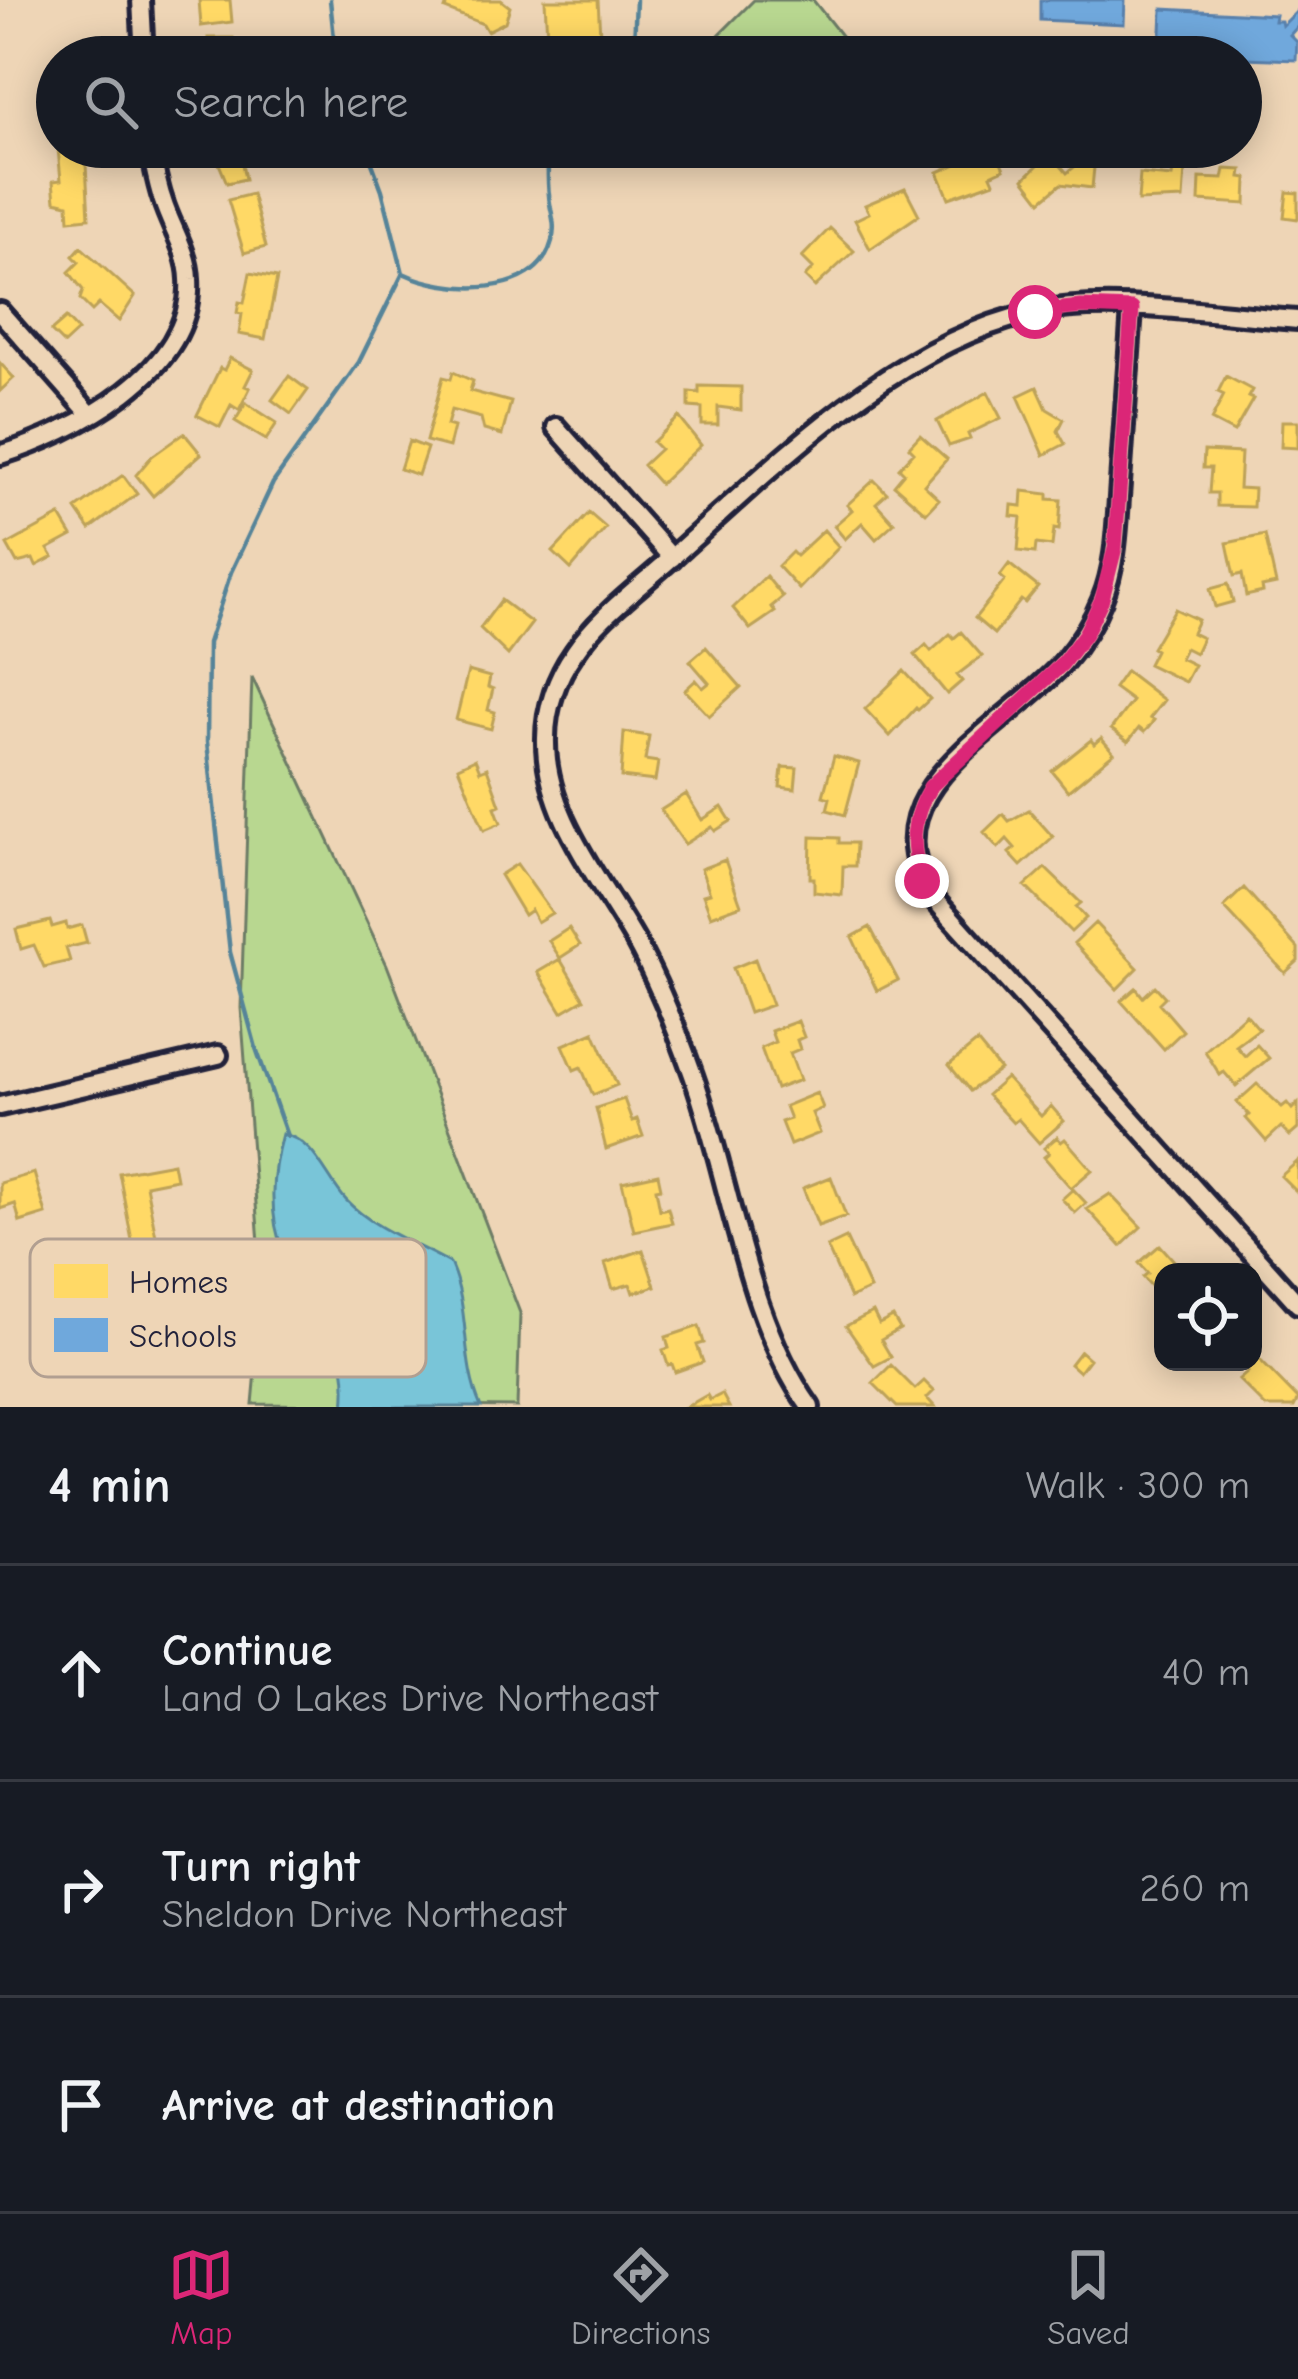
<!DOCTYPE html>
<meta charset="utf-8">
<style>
body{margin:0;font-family:"Comic Neue",sans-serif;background:#20242c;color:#f1f3f6}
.controls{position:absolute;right:36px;bottom:36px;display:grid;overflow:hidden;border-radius:24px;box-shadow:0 6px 30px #0003}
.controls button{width:108px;height:108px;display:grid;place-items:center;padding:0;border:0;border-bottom:3px solid #363941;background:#171b24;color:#f1f3f6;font:60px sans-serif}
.stop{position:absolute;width:36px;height:36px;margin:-27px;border:9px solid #db2777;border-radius:50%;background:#fff}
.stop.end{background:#db2777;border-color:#fff;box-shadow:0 3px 12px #0008}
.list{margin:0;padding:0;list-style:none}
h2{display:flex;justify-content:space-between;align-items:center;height:156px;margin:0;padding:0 48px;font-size:51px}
h2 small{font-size:39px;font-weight:400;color:#9ea1a6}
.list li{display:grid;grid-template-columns:78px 1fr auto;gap:36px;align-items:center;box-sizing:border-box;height:216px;padding:0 48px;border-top:3px solid #363941}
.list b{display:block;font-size:45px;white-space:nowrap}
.list p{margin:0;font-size:39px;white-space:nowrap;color:#9ea1a6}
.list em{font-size:39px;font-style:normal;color:#9ea1a6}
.icon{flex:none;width:66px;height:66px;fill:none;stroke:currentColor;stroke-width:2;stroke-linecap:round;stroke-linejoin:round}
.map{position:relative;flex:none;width:1298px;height:1407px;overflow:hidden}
.search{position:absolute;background:#171b24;box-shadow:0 6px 30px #0003;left:36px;right:36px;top:36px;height:132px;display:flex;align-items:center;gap:30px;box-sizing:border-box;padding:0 42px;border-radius:66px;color:#9ea1a6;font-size:45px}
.sheet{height:804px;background:#171b24}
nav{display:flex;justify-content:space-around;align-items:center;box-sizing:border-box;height:168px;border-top:3px solid #363941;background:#171b24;font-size:33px;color:#9ea1a6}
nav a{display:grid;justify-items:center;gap:6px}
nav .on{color:#db2777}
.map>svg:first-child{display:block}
</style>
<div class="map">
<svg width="1298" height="1407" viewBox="0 0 1298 1407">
<rect width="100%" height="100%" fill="#eed5b6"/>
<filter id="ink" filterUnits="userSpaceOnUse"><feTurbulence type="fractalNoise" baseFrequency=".00833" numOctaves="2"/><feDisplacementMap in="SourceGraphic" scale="24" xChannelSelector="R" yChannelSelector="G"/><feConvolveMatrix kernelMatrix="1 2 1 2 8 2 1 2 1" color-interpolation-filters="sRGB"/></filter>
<g filter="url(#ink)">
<path fill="#b8d790" stroke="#6d7c66" stroke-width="3" d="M 754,0 L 813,0 L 858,57 L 718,57 L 719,35 Z
M 252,677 L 387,965 L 520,1313 L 517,1407 L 253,1404 L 263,1295 L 241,1008 Z"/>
<path fill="#79c5d8" stroke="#568499" stroke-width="3" d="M 282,1134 C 315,1140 325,1177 346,1200 C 372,1228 417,1244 450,1263 C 471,1310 460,1360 481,1407 L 344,1407 C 349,1368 337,1333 315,1301 C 304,1285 291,1273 284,1254 C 268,1216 271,1174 282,1134 Z"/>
<path fill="#ffd966" stroke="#bda259" stroke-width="3" d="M 199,0 L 230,0 L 232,22 L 201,26 Z
M 448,0 L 501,0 L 510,7 L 505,22 L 487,31 L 483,24 L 445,9 Z
M 545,0 L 598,0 L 600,35 L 547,37 Z
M 208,38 L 233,38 L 234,57 L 208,57 Z
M 85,147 L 89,218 L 69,220 L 68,204 L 55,201 L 53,181 L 61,180 L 58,149 Z
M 212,147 L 246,147 L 246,163 L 242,164 L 245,179 L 227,183 Z
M 963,147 L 995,148 L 1004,169 L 991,175 L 994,182 L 949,198 L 938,172 L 968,159 Z
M 1080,147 L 1096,147 L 1092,188 L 1061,184 L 1041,201 L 1024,179 L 1050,153 L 1067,173 L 1079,163 Z
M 1173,168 L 1185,169 L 1183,199 L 1138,201 L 1140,174 L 1172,177 Z
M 1225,169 L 1242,170 L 1241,177 L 1247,178 L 1246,204 L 1199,201 L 1200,178 L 1223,179 Z
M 905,188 L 919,215 L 870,249 L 855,220 L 869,213 L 865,205 Z
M 1287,192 L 1298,193 L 1298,219 L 1284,217 Z
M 252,194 L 266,247 L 244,253 L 228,200 Z
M 830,228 L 854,251 L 815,287 L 805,277 L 813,268 L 802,257 Z
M 81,247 L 135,296 L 119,321 L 99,304 L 92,311 L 80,299 L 83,290 L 69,272 L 79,262 L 73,256 Z
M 250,273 L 277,278 L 265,339 L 239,334 L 242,314 L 237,313 L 239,302 L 244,303 Z
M 66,318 L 78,331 L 64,344 L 51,331 Z
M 230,358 L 253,370 L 245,386 L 250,388 L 239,410 L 231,405 L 220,427 L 197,415 L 220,368 L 224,370 Z
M 0,363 L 14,378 L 0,391 Z
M 453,372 L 473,381 L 470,391 L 511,402 L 502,435 L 484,430 L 481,418 L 451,410 L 447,425 L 454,427 L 449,447 L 426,441 L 443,377 L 451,379 Z
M 289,376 L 308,390 L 291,414 L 272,400 Z
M 1226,376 L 1252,390 L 1248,397 L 1253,399 L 1234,432 L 1211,420 L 1224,395 L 1218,392 Z
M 699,386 L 741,387 L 741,410 L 718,407 L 718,425 L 702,425 L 702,408 L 689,407 L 689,392 L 699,393 Z
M 1037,387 L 1047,409 L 1064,419 L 1058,431 L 1065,444 L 1044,455 L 1018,396 Z
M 988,392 L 1001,418 L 968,434 L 970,439 L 949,446 L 937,421 Z
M 246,403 L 277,423 L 266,440 L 235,421 Z
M 679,417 L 701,445 L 660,484 L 643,465 L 660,449 L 653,442 Z
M 1282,421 L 1298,421 L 1298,448 L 1281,447 Z
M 184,433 L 201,454 L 153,496 L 136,475 L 152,456 Z
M 920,435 L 947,459 L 924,485 L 939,499 L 926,513 L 894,485 L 904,473 L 899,468 L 914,452 L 909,447 Z
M 409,441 L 427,448 L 418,475 L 400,469 Z
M 1204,451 L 1241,453 L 1239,488 L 1254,489 L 1253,507 L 1217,506 L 1217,493 L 1209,493 L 1211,468 L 1203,468 Z
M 123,475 L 137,494 L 90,529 L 76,509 Z
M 874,480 L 887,493 L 876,503 L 894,523 L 876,539 L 862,523 L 845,539 L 834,526 L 852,510 L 847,505 Z
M 1023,491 L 1048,494 L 1048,499 L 1061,500 L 1059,530 L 1054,529 L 1052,546 L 1036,544 L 1035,553 L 1018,551 L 1021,517 L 1011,516 L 1012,505 L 1022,506 Z
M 589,513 L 606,528 L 571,569 L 553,552 Z
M 60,516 L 72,536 L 48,549 L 53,557 L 36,566 L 33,559 L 17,563 L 7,545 Z
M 824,530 L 839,547 L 799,589 L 778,566 L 792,552 L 796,556 Z
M 1265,535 L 1276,584 L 1262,587 L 1263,592 L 1246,596 L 1242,574 L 1234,576 L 1227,543 Z
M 1009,564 L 1038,587 L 1025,603 L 1021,600 L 994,634 L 975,618 L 1005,580 L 1000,576 Z
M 766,576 L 783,597 L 771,607 L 775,612 L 750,629 L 733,608 Z
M 1228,584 L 1233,602 L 1215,607 L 1210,589 Z
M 501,600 L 532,623 L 508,655 L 480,628 Z
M 1175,609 L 1198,620 L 1192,633 L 1202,638 L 1195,653 L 1185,648 L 1180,658 L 1194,665 L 1185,682 L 1148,664 L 1155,650 L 1152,648 Z
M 961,632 L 982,656 L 957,675 L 962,681 L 947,694 L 915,655 L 926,645 L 931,651 L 950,634 L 954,638 Z
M 706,647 L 741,687 L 709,716 L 685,690 L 696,680 L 703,688 L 709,683 L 690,661 Z
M 468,671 L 490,677 L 488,687 L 493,689 L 488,710 L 495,712 L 491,729 L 456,720 Z
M 904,671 L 930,699 L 918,710 L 916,708 L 890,736 L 865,709 Z
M 1126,671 L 1164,700 L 1150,718 L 1154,720 L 1149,727 L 1144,732 L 1139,728 L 1128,742 L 1111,729 L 1132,701 L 1114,688 Z
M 624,732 L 649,736 L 645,760 L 658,762 L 655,781 L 621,777 Z
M 1101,738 L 1114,753 L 1068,791 L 1052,771 L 1091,740 L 1094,744 Z
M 834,756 L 859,763 L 845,815 L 827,810 L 830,798 L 823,796 Z
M 475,759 L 480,771 L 487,768 L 500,805 L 495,807 L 501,823 L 484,830 L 458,767 Z
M 782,767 L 797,768 L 795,789 L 780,787 Z
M 686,794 L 702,820 L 722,807 L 731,821 L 715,831 L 712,827 L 685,844 L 661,810 Z
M 1029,810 L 1053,837 L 1021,866 L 1009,853 L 1015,848 L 1007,839 L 998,848 L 984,832 L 1003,814 L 1009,821 Z
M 811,837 L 839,838 L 839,843 L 856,843 L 855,866 L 843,866 L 842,895 L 814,892 L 814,878 L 810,878 Z
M 725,860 L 741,905 L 711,916 L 703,895 L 710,893 L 701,869 Z
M 517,864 L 552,913 L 537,922 L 531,910 L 524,915 L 500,875 Z
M 1045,868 L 1081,903 L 1076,907 L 1086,918 L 1071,932 L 1025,886 Z
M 1244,888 L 1298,948 L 1298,961 L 1285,973 L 1224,907 Z
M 50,921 L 52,927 L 66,923 L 67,929 L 82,925 L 87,943 L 66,948 L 70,961 L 44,967 L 34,945 L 21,949 L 16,929 Z
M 1095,923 L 1138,968 L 1117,989 L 1074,943 Z
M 870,927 L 898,980 L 877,991 L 852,937 Z
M 569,928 L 580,945 L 560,958 L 549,941 Z
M 560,959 L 584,999 L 562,1012 L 538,972 Z
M 755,959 L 772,1005 L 749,1013 L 733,968 Z
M 1155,986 L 1165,997 L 1159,1003 L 1183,1031 L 1164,1049 L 1121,1001 L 1136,988 L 1143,997 Z
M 1246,1014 L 1259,1029 L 1236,1046 L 1245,1056 L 1257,1045 L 1269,1058 L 1236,1086 L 1224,1072 L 1220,1075 L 1205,1051 Z
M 798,1021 L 804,1037 L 797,1040 L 800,1049 L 790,1053 L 800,1080 L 776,1089 L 761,1048 L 775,1042 L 771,1031 Z
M 594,1032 L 617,1085 L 593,1095 L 581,1067 L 574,1070 L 563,1045 Z
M 977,1042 L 1000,1070 L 970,1091 L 949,1065 Z
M 1006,1078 L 1041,1116 L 1051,1106 L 1064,1121 L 1039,1143 L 1018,1119 L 1013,1123 L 987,1095 Z
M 1257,1084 L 1282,1107 L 1287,1103 L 1292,1109 L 1298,1103 L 1298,1129 L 1290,1136 L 1281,1127 L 1266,1141 L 1246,1118 L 1249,1115 L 1237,1102 Z
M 817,1093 L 823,1108 L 812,1113 L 820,1133 L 790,1145 L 781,1122 L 790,1119 L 785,1106 Z
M 624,1099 L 632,1121 L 637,1119 L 643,1136 L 606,1149 L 596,1108 Z
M 1057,1137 L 1061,1142 L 1065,1139 L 1092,1170 L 1071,1188 L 1044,1157 L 1049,1153 L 1044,1148 Z
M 1298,1161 L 1298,1191 L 1297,1192 L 1281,1176 Z
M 173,1163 L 176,1179 L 146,1185 L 159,1252 L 135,1256 L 119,1173 Z
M 34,1173 L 46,1214 L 20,1222 L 15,1204 L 0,1209 L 0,1183 Z
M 658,1174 L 661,1188 L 656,1189 L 660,1210 L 668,1208 L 672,1223 L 634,1231 L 622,1182 Z
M 831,1177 L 846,1216 L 818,1226 L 803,1188 Z
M 1073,1189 L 1086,1203 L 1075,1213 L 1062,1199 Z
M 1110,1194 L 1141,1227 L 1121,1246 L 1087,1209 Z
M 846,1238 L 870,1289 L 850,1298 L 827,1247 Z
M 1160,1245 L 1184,1272 L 1163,1272 L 1162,1298 L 1143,1277 L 1148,1273 L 1139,1263 Z
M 643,1250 L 655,1286 L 633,1293 L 630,1284 L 613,1289 L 605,1263 Z
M 873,1312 L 879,1324 L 893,1317 L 900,1329 L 881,1340 L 891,1357 L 874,1366 L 846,1326 Z
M 699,1326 L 704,1343 L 697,1345 L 703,1362 L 675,1372 L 672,1364 L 668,1365 L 663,1350 L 669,1348 L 666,1337 Z
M 1080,1351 L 1089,1359 L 1079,1372 L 1070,1364 Z
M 1255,1355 L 1298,1399 L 1294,1407 L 1266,1407 L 1239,1380 L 1248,1372 L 1243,1367 L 1253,1362 Z
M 891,1365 L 915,1389 L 924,1381 L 934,1391 L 927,1398 L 935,1407 L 897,1407 L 873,1383 Z
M 722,1394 L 729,1407 L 686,1407 L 707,1395 L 710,1400 Z"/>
<path fill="#6fa8dc" stroke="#5880ac" stroke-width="3" d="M 1040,0 L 1125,0 L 1124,24 L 1040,20 Z
M 1162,9 L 1275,15 L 1274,21 L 1281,21 L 1282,26 L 1298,10 L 1298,26 L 1290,35 L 1297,42 L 1296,60 L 1160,55 Z"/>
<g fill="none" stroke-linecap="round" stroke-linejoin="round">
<path stroke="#568499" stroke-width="4.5" d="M 330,0 L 336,57
M 616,57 L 634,44 L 636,0
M 403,273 C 445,293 537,300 552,241 C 557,223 550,212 549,195 C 547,179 548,163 548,147
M 287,1136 L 256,1048 L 230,952 L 207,742 L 208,643 L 231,572 L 273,483 L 359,362 L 403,273 L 382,190 L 366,147"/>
<defs>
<path id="minor" d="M 141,0 L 144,57
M 1132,309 C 1128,367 1124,425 1120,483 C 1117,522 1117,564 1102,600 C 1093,623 1079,644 1063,663 C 1003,731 861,791 934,899 L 1298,1304
M 0,312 L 90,414
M 556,427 L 672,558
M 0,455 C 74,432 195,371 189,279 C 188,251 171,227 163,201 C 157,184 154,165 150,147
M 0,1106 L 218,1055
M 810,1407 C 746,1318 730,1179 693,1075 C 677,1030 659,984 636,942 C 600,878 544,814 546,738 C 546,708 557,677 574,653 C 600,614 644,584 678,552 C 779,462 898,341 1036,312 C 1112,296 1219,315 1298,320"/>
</defs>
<use href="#minor" stroke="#22223b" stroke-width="26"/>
<use href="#minor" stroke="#eed5b6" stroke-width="16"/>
</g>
</g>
<g fill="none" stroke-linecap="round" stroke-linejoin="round" filter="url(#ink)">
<path stroke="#db2777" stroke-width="15" d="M 922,881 C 910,846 911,819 930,787 L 1062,664 L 1085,634 L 1102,599 L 1115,548 L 1132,309 L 1081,307 L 1035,312"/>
</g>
<rect x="30" y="1239" width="396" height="138" rx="18" fill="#eed5b6" stroke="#b19f91" stroke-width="3"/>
<rect x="54" y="1264" width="54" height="34" fill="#ffd966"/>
<rect x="54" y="1318" width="54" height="34" fill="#6fa8dc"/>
<g font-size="33" fill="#22223b">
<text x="129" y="1293">Homes</text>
<text x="129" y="1347">Schools</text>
</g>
</svg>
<div class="controls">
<button><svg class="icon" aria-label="locate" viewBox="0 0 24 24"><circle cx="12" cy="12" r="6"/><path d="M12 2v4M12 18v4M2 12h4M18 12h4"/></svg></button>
</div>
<div class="stop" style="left:1035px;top:312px"></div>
<div class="stop end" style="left:922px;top:881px"></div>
<div class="search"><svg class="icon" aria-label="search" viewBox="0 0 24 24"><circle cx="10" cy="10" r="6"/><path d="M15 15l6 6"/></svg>Search here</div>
</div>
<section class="sheet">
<h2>4 min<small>Walk · 300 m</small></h2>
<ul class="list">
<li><svg class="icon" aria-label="ahead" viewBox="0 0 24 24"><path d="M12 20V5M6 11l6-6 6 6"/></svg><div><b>Continue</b><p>Land O Lakes Drive Northeast</p></div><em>40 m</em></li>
<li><svg class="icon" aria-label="right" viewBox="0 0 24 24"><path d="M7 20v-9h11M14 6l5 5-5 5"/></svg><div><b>Turn right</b><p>Sheldon Drive Northeast</p></div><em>260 m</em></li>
<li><svg class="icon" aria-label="arrive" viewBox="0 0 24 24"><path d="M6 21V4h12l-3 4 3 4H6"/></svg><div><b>Arrive at destination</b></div></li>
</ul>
</section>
<nav>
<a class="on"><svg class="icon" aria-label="map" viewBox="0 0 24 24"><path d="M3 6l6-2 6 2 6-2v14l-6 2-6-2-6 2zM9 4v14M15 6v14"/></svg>Map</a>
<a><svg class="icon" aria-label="directions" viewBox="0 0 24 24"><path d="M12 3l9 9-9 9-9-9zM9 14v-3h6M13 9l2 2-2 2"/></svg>Directions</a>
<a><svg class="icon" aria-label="saved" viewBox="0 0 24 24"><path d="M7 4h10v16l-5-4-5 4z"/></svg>Saved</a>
</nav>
